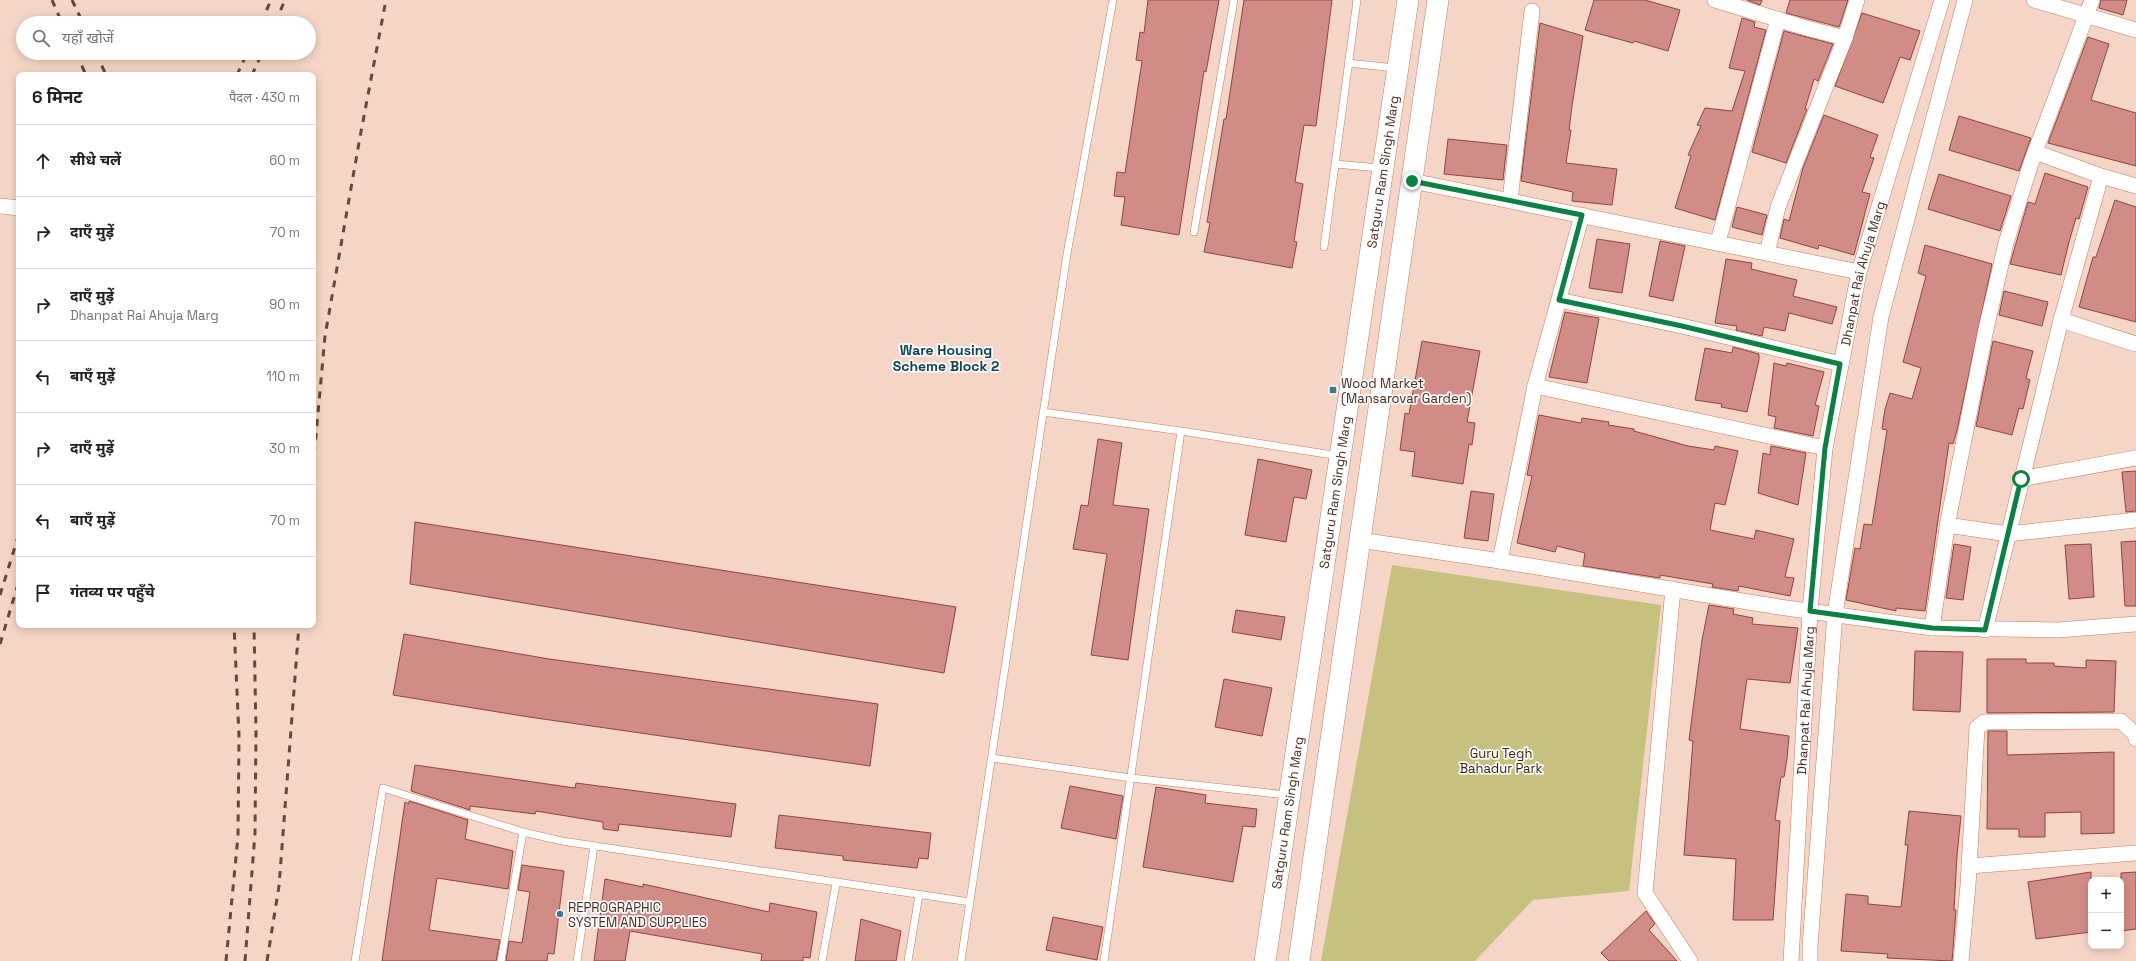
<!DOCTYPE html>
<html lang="hi">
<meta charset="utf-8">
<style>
body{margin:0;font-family:"Space Grotesk","Noto Sans Devanagari",sans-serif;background:#f6f6f6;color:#202124}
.controls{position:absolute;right:12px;bottom:12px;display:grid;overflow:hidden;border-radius:8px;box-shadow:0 2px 10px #0003}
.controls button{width:36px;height:36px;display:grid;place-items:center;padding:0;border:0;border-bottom:1px solid #e0e0e0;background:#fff;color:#202124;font:20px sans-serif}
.stop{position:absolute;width:12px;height:12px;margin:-9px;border:3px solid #0b8043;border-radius:50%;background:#fff}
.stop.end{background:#0b8043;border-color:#fff;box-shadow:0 1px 4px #0008}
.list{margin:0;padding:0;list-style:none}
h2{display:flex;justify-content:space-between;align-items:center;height:52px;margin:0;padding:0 16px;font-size:17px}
h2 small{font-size:13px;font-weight:400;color:#757577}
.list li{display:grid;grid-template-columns:26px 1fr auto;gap:12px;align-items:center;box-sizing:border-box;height:72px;padding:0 16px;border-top:1px solid #e0e0e0}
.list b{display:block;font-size:15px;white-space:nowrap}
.list p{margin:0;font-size:13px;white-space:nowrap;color:#757577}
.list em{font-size:13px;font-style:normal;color:#757577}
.icon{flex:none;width:22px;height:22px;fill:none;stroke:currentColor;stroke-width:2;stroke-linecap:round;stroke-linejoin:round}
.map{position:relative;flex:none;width:2136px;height:961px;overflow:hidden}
.search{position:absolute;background:#fff;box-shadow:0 2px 10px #0003;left:16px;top:16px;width:300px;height:44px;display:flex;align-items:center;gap:10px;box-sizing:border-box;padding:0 14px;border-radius:22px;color:#757577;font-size:15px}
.panel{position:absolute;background:#fff;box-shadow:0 2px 10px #0003;left:16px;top:72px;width:300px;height:556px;border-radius:8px}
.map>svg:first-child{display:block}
</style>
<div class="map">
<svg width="2136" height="961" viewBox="0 0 2136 961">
<rect width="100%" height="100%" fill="#f5d5c7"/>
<path fill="#c7c180" d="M 1392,565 L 1661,605 L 1629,891 L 1533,900 L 1475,961 L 1321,961 Z"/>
<path fill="#d28c88" stroke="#8e4441" d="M 1148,0 L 1219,0 L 1206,72 L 1204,71 L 1179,235 L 1121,225 L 1125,197 L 1114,196 L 1117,172 L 1125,173 L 1142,61 L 1136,60 L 1140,32 L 1144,33 Z
M 1244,0 L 1332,0 L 1316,126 L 1304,125 L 1295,182 L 1303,184 L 1294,241 L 1297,242 L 1292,268 L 1204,252 L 1210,223 L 1207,222 L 1224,119 L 1226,119 Z
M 1594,0 L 1645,0 L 1680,10 L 1668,51 L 1634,41 L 1633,43 L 1585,30 Z
M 1747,0 L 1762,0 L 1760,5 Z
M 1790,0 L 1848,0 L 1839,27 L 1786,13 Z
M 2101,0 L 2127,0 L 2123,15 L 2099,8 Z
M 1862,13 L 1920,31 L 1910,60 L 1900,57 L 1883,103 L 1835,86 Z
M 1742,18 L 1755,22 L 1754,27 L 1766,30 L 1715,220 L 1675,208 L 1691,156 L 1688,155 L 1701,126 L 1697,125 L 1705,108 L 1732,111 L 1745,71 L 1729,68 Z
M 1540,23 L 1583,36 L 1572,106 L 1569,130 L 1571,130 L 1566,163 L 1617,169 L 1612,205 L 1572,201 L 1573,192 L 1521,181 Z
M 1784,31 L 1833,44 L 1818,81 L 1814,79 L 1805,109 L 1807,109 L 1786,163 L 1752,152 Z
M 2088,37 L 2109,44 L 2091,100 L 2136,113 L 2136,166 L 2048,143 Z
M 1824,115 L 1878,135 L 1870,157 L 1874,158 L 1862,192 L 1870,194 L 1854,255 L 1819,245 L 1818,249 L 1780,238 L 1784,219 L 1789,221 L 1803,168 Z
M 1959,116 L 2031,138 L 2019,171 L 1949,150 Z
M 1448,139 L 1507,145 L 1503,180 L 1444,174 Z
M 2045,173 L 2088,187 L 2079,219 L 2076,218 L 2069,242 L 2061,275 L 2010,264 L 2028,202 L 2035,204 Z
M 1939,174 L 2011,196 L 2000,231 L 1928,209 Z
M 2115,200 L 2136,207 L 2136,322 L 2079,307 L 2093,257 L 2096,257 Z
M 1737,207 L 1767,215 L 1762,235 L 1732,227 Z
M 1597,239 L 1630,244 L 1622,293 L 1589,288 Z
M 1660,241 L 1685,246 L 1673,301 L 1649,296 Z
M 1925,245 L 1992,264 L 1957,430 L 1953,444 L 1949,443 L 1925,611 L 1896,608 L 1896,611 L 1846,600 L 1855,548 L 1860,549 L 1864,524 L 1872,525 L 1887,430 L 1882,429 L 1885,409 L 1890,393 L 1912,399 L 1921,368 L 1903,362 L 1926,276 L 1918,273 Z
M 1726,259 L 1752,263 L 1751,269 L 1797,280 L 1793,296 L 1837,307 L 1832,324 L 1789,313 L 1785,331 L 1764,327 L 1762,336 L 1736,330 L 1737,326 L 1715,323 Z
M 2004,291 L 2048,302 L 2042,326 L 1999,315 Z
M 1565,312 L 1599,318 L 1587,383 L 1549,377 Z
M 1422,341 L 1480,351 L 1467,422 L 1475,423 L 1472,445 L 1469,444 L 1463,484 L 1412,476 L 1415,452 L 1400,450 L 1405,413 L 1409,414 Z
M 1993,341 L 2033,351 L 2026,378 L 2030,380 L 2023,409 L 2019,408 L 2012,435 L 1976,426 Z
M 1733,347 L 1759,354 L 1759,360 L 1747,412 L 1721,407 L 1722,404 L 1695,400 L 1705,348 L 1732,353 Z
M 1774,363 L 1786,366 L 1787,363 L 1824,372 L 1815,405 L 1819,406 L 1813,436 L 1774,428 L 1776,417 L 1768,415 Z
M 1539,415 L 1581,423 L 1582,418 L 1609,422 L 1608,425 L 1634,429 L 1634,431 L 1688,446 L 1714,450 L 1715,446 L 1738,451 L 1725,505 L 1715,503 L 1710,530 L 1754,539 L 1756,530 L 1794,539 L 1785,577 L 1794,578 L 1790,596 L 1739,586 L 1738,591 L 1712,587 L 1713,584 L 1660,575 L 1660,578 L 1583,566 L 1585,553 L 1557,546 L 1555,552 L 1517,543 L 1532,476 L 1527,475 Z
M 1098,439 L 1122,443 L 1113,505 L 1149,509 L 1128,660 L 1091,655 L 1107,554 L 1073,549 L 1081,505 L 1088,506 Z
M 1771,446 L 1806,453 L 1798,505 L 1758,493 L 1763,453 L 1770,455 Z
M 1258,459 L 1312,470 L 1306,499 L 1294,497 L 1286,542 L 1245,535 Z
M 2136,471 L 2136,511 L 2126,512 L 2122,472 Z
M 1471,491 L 1494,494 L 1488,541 L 1464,538 Z
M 415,522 L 956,607 L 944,673 L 410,584 Z
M 2136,541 L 2136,606 L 2125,606 L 2121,542 Z
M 1954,544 L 1971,547 L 1963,600 L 1946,598 Z
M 2091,544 L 2094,597 L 2069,599 L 2065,545 Z
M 1709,605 L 1734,609 L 1733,614 L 1753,618 L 1752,624 L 1798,628 L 1790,683 L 1747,679 L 1740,729 L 1789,736 L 1787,759 L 1784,777 L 1781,777 L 1775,820 L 1780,821 L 1773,920 L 1733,920 L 1736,859 L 1684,855 L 1693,741 L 1689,740 L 1702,640 Z
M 1236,610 L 1285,617 L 1281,640 L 1232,632 Z
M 404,634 L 549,659 L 878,704 L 870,766 L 529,717 L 393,695 Z
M 1915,651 L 1963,652 L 1960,712 L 1913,710 Z
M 1987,659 L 2026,659 L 2026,663 L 2054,663 L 2054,666 L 2086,668 L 2086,660 L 2116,661 L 2114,712 L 1987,713 Z
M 1224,679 L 1272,688 L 1262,736 L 1215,727 Z
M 1988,731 L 2007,731 L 2007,755 L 2114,752 L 2114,833 L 2081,834 L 2081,812 L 2045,813 L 2045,837 L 2019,837 L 2019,829 L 1987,829 Z
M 415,765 L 575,788 L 576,783 L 736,804 L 731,837 L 619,824 L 618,831 L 603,829 L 603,822 L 536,811 L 535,814 L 470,806 L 470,810 L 411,791 Z
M 1070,786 L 1123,796 L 1116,839 L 1061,828 Z
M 1156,787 L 1206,795 L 1205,803 L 1257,809 L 1255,827 L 1243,826 L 1233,882 L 1143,867 Z
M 409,801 L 468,820 L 465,839 L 513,851 L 508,889 L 437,878 L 429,930 L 500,940 L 496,961 L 382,961 L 405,802 L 409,804 Z
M 1909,811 L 1961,816 L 1957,855 L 1954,910 L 1956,910 L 1952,961 L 1887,958 L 1888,954 L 1841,951 L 1846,894 L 1868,896 L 1868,904 L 1901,907 L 1908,845 L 1905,845 Z
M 779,815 L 931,833 L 928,859 L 919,858 L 917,868 L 843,860 L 843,856 L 775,848 Z
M 522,865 L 564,871 L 554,954 L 548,953 L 547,961 L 506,961 L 509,941 L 522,943 L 530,892 L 518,890 Z
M 2091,872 L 2091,932 L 2036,939 L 2028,882 Z
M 2136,872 L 2136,929 L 2121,931 L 2121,873 Z
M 605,879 L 643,887 L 643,884 L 769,912 L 770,903 L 817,912 L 810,958 L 803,957 L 803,961 L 761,961 L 762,954 L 630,931 L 625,961 L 594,961 Z
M 1646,911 L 1655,924 L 1649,930 L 1677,961 L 1609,961 L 1601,953 Z
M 1053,917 L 1103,927 L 1097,960 L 1046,950 Z
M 861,919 L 901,931 L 896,961 L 855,961 Z"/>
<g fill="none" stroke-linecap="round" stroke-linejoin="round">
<defs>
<path id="service" d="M 1348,63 L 1395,68
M 1335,164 L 1380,168
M 1194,232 L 1234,0
M 1324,247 L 1357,0
M 1043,412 L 1181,431
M 992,758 L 1131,778 L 1287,795
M 355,961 L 383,788 L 523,832 L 562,841 L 970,902
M 501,961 L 523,832
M 577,961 L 594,846
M 822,961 L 836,884
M 908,961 L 919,895
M 961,961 L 1067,254 L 1113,0
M 1104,961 L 1181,431 L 1339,456"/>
<g id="minor">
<path d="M 1715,0 L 1806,28 L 1845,38 L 1778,207 L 1767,253"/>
<path d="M 2034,0 L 2136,30"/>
<path d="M 1845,38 L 1857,0"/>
<path d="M 2035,152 L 2101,176"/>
<path d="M 1412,181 L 1859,272"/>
<path d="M 1510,200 L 1532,11"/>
<path d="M 0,206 L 19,208"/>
<path d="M 1718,242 L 1778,19"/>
<path d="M 1559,300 L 1682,326 L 1841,364"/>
<path d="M 2061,320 L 2136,344"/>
<path d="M 1535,386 L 1825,448"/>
<path d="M 2021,479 L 2136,458"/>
<path d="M 1947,525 L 2008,534 L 2136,520"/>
<path d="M 1360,540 L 1500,561 L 1779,607 L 1932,628 L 2058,630 L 2136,624"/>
<path d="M 1500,561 L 1535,386 L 1582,215"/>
<path d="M 1673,589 L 1645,893 L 1690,961"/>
<path d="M 1932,628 L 1948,521 L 1986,329 L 2006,243 L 2031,163 L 2092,0"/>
<path d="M 1985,630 L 2061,320 L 2101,176 L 2136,186"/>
<path d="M 1969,866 L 2136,853"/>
<path id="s1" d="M 1791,961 L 1810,611 L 1825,448 L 1859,272 L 1942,0"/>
<path d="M 1810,961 L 1810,946 L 1835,614 L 1881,317 L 1965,0"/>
<path d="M 1961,961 L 1968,885 L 1977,728 L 1984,722 L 2121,721 L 2135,734 L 2136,739"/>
</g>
<g id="secondary">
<path id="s2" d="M 1265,961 L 1408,0"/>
<path d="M 1299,961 L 1438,0"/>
</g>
</defs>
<use href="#service" stroke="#c67d5e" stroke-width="8"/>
<use href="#minor" stroke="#c67d5e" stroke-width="16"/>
<use href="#secondary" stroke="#c67d5e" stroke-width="22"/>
<use href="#service" stroke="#fff" stroke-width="7"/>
<use href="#minor" stroke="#fff" stroke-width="15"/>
<use href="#secondary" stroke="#fff" stroke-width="21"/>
<path stroke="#66473a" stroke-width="3" stroke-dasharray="7 7" stroke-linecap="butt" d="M 52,0 L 62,23
M 72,0 L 83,23
M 261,23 L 271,0
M 275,23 L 285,0
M 76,53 L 86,75
M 96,53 L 106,75
M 237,75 L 247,53
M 252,75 L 262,53
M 313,468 L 325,336 L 360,137 L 386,0
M 0,595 L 19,534
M 0,644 L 19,581
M 226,961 L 238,836 L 239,736 L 234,625
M 245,961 L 255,833 L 256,733 L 254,625
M 267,961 L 279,886 L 299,625"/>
</g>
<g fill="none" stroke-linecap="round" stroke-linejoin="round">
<path stroke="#0b8043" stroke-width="5" d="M 1412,181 L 1582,215 L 1559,300 L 1682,326 L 1840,364 L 1825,448 L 1810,611 L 1932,628 L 1985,630 L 2021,479"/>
</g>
<g fill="#3e7b91" stroke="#fdfdfd" stroke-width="1.5">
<rect x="1329" y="386" width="8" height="8" rx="2"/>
<circle cx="560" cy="914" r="4"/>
</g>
<g text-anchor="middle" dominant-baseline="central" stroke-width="3.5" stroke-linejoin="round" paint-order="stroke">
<g font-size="13" fill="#492a1d" stroke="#fdfdfd">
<text stroke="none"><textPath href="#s2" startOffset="798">Satguru Ram Singh Marg</textPath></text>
<text stroke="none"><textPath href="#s1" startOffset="693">Dhanpat Rai Ahuja Marg</textPath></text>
<text stroke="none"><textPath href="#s2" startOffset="474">Satguru Ram Singh Marg</textPath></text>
<text stroke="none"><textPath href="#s1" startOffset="261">Dhanpat Rai Ahuja Marg</textPath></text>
<text stroke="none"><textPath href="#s2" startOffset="150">Satguru Ram Singh Marg</textPath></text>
</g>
<g font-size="13" fill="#492a1d" stroke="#fdfdfd" text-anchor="start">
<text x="1341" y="383">Wood Market<tspan x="1341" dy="15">(Mansarovar Garden)</tspan></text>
<text x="568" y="907">REPROGRAPHIC<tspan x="568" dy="15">SYSTEM AND SUPPLIES</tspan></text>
</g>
<g font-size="13" fill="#2e2b0d" stroke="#fdfdfd">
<text x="1501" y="753">Guru Tegh<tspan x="1501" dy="15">Bahadur Park</tspan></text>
</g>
<g font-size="14" font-weight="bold" fill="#0f4454" stroke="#fdfdfd">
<text x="946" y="350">Ware Housing<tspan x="946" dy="16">Scheme Block 2</tspan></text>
</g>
</g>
</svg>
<div class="controls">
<button>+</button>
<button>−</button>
</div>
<div class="stop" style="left:2021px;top:479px"></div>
<div class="stop end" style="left:1412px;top:181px"></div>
<div class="search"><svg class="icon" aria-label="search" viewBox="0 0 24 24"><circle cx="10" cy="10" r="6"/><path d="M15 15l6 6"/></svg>यहाँ खोजें</div>
<section class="panel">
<h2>6 मिनट<small>पैदल · 430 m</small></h2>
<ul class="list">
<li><svg class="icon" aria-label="ahead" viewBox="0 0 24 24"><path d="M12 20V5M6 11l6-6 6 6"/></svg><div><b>सीधे चलें</b></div><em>60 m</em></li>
<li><svg class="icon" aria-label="right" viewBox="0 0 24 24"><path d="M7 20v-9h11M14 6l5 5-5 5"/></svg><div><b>दाएँ मुड़ें</b></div><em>70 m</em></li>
<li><svg class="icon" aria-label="right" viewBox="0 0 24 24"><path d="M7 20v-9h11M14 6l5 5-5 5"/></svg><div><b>दाएँ मुड़ें</b><p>Dhanpat Rai Ahuja Marg</p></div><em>90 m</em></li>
<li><svg class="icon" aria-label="left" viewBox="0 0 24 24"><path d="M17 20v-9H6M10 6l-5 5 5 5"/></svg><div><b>बाएँ मुड़ें</b></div><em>110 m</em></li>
<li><svg class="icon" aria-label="right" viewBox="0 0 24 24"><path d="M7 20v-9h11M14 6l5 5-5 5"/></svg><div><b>दाएँ मुड़ें</b></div><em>30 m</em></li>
<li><svg class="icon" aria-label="left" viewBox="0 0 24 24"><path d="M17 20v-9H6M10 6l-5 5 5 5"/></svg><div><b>बाएँ मुड़ें</b></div><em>70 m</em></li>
<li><svg class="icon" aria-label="arrive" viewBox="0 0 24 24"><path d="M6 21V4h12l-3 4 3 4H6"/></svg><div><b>गंतव्य पर पहुँचे</b></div></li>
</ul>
</section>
</div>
